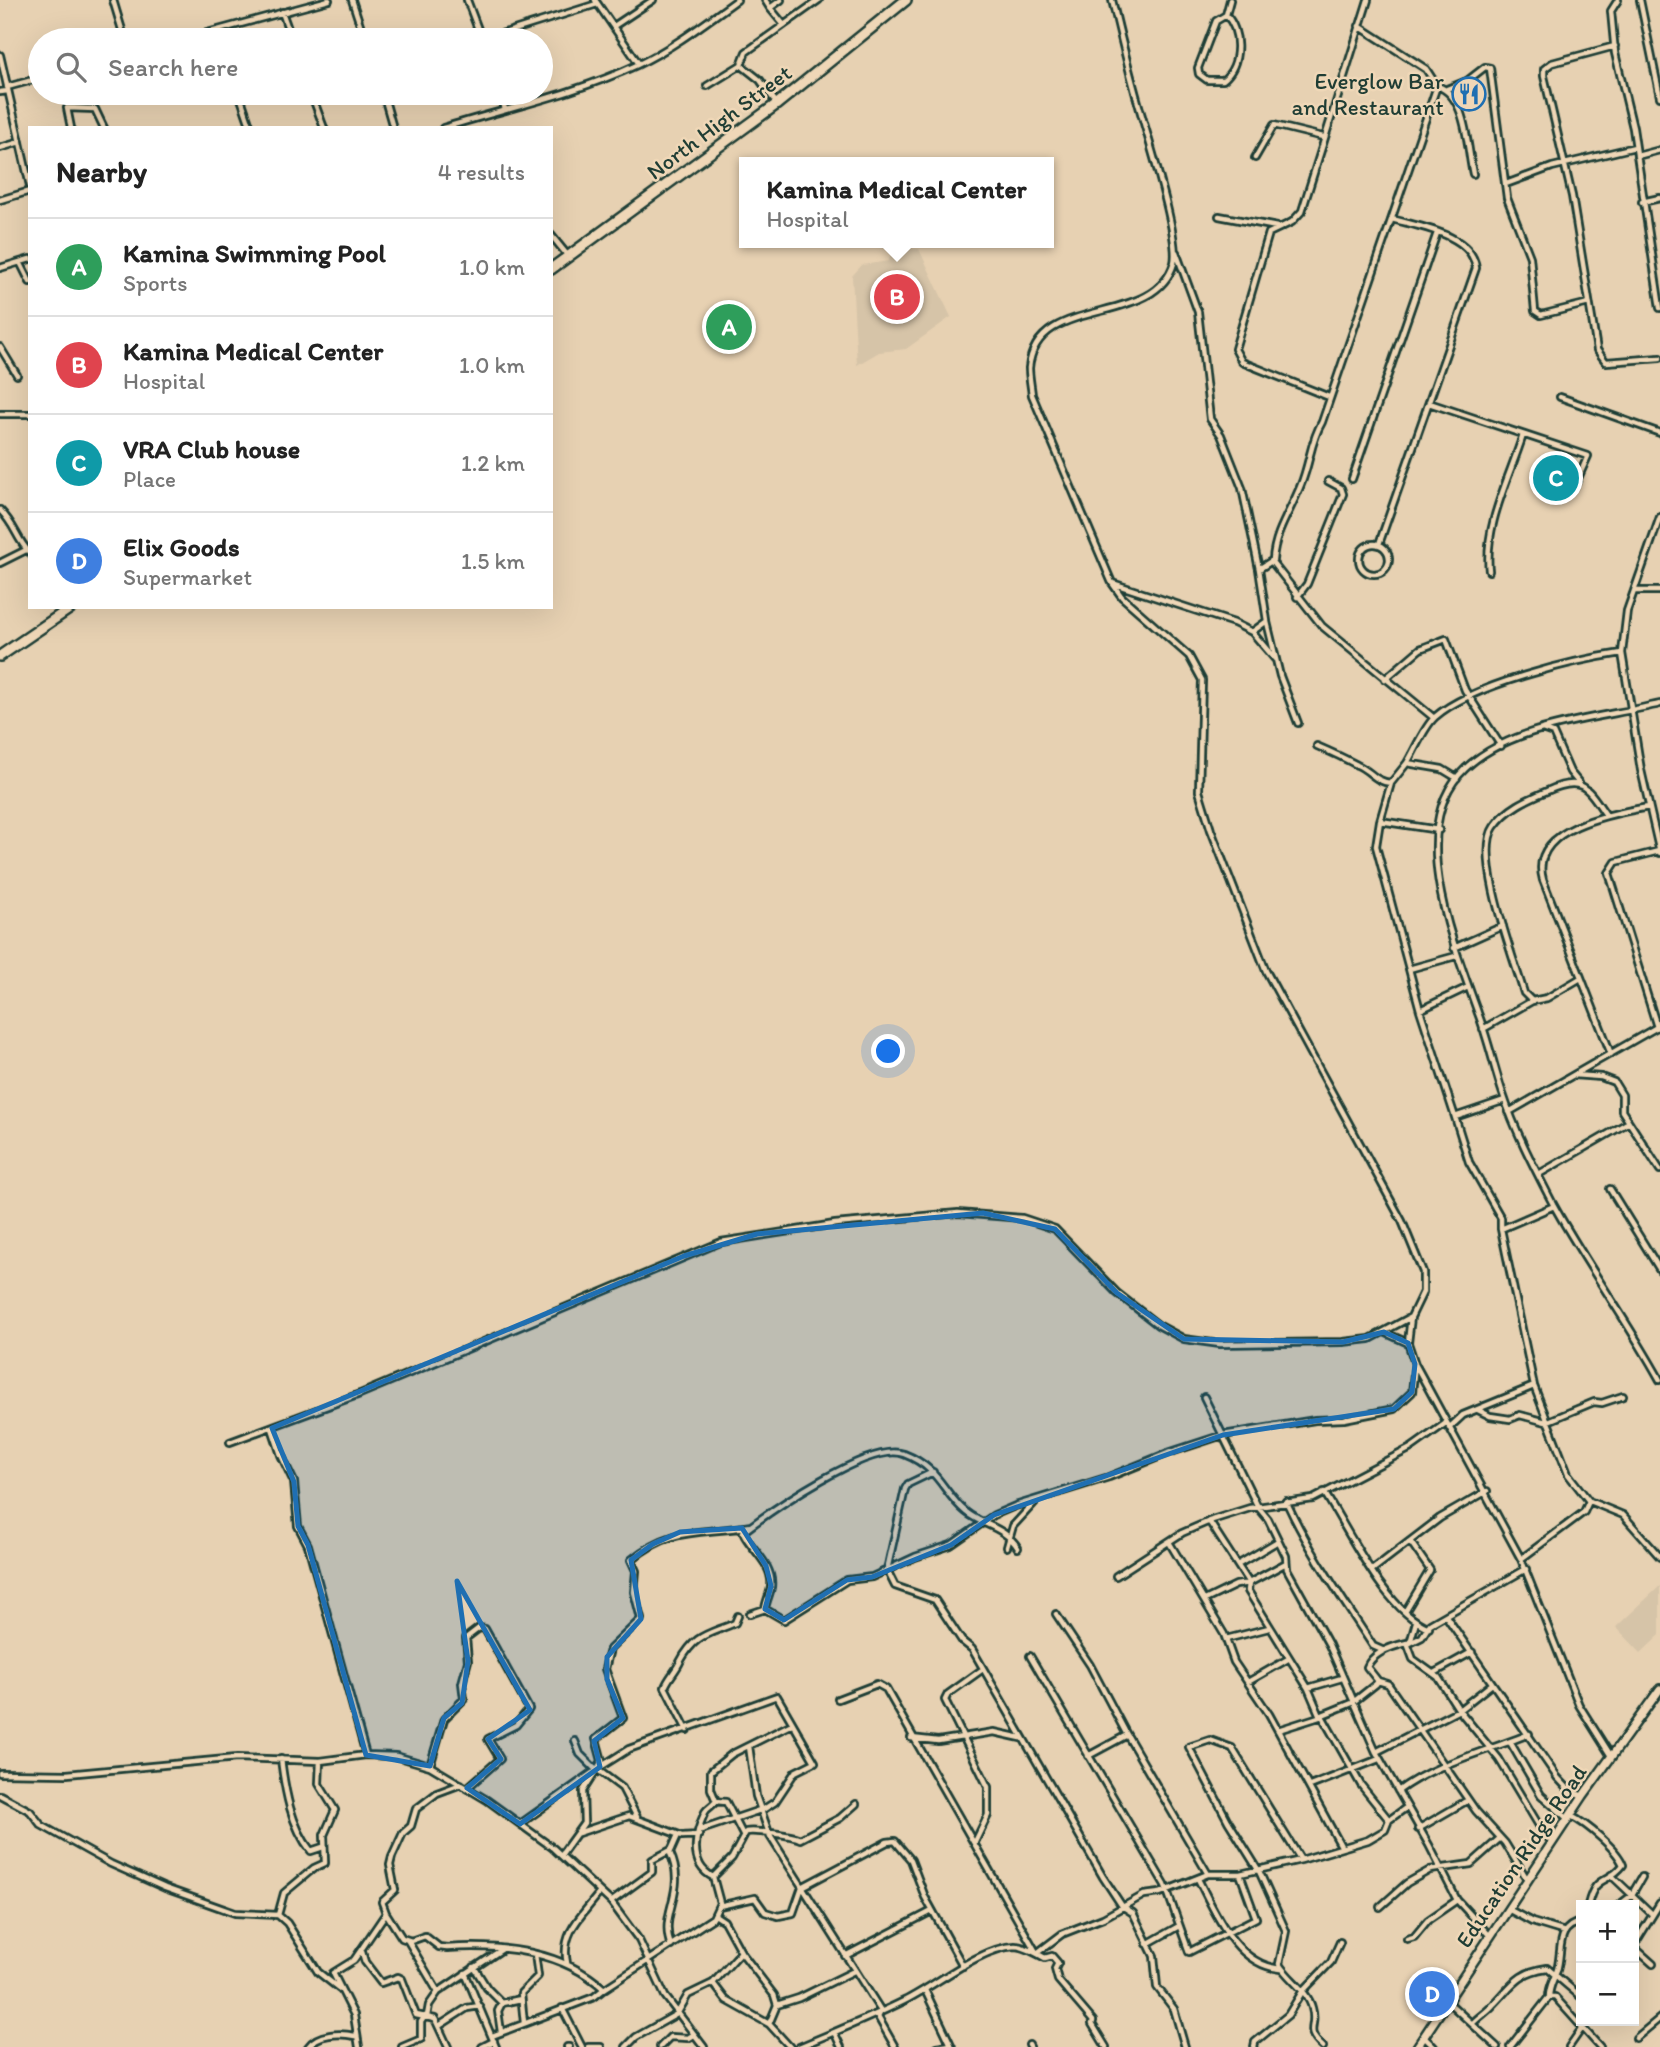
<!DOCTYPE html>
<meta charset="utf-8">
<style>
body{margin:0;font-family:Itim,sans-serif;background:#f2f2f2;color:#222}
.controls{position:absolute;right:21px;bottom:21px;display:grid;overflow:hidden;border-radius:0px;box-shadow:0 7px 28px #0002}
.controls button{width:63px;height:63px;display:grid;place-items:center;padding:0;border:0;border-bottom:2px solid #e0e0e0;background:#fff;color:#222;font:35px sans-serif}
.you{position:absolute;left:889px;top:1052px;width:24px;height:24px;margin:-18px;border:5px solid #fff;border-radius:50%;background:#1a73e8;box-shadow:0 0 0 10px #1a73e833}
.badge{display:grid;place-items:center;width:46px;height:46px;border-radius:50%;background:#1f6fb2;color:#fff;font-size:23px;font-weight:700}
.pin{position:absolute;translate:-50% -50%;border:4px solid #fff;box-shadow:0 2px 7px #0006}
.popup{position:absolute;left:739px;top:157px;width:315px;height:91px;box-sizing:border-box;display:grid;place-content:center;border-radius:0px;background:#fff;filter:drop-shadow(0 2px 5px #0005);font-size:23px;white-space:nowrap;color:#767676}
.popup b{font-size:26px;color:#222}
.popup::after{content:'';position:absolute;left:50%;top:100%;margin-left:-14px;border:14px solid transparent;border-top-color:#fff}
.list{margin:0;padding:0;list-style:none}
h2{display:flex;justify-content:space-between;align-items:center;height:91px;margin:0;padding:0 28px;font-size:30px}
h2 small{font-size:23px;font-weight:400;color:#767676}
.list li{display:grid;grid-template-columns:46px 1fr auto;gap:21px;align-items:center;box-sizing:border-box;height:98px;padding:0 28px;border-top:2px solid #e0e0e0}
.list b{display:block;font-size:26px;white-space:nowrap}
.list p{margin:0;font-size:23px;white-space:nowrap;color:#767676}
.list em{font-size:23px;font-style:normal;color:#767676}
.icon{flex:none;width:38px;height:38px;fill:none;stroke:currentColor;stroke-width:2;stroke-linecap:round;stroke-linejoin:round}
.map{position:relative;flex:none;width:1660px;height:2047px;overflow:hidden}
.search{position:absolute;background:#fff;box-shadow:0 7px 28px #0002;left:28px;top:28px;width:525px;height:77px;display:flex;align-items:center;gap:18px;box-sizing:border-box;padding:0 24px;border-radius:38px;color:#767676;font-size:26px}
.panel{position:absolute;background:#fff;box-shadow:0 7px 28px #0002;left:28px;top:126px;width:525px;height:483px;border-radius:0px}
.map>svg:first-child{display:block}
</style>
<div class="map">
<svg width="1660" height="2047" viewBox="0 0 1660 2047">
<rect width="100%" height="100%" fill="#e7d1b2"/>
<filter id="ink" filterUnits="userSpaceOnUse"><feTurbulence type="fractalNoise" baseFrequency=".0143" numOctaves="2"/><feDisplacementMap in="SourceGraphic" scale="14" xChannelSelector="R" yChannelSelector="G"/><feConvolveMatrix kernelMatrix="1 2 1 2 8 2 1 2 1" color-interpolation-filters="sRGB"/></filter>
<g filter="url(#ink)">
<path fill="#d6c4a8" d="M 905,249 L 919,249 L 951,317 L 906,349 L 879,352 L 857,365 L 852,276 L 862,265 L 889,261 L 890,256 Z
M 1660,1586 L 1660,1635 L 1641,1653 L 1616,1627 Z"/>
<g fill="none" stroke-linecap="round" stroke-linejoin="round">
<defs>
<path id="street" d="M 113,0 L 125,40
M 352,0 L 365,40
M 467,0 L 482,40
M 595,0 L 639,64
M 765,0 L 770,8
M 781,0 L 770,8 L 784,25
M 1618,0 L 1611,11 L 1615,53 L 1633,128 L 1660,308
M 1640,0 L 1660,97
M 282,12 L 292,40
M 1226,15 C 1241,30 1242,65 1223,80 L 1207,80 L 1199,74 L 1198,68 L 1216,21 L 1226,15 L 1230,0
M 614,26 L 653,0
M 217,31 L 220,40
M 181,40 L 329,0
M 482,40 L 597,4
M 1615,46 L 1552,63 L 1544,69 L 1544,76 L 1572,196 L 1597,350 L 1606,362 L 1660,358
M 0,55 L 30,186
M 741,65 L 746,52 L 819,0
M 707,86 L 741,65 L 760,80 L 777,104
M 1437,86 C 1467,95 1467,148 1473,174
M 7,87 L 40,78
M 1447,89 L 1467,81 L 1485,67 L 1490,68 L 1507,198 L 1530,257 L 1535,311 L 1541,315 L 1589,303
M 0,92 L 8,91
M 239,93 L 251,128
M 311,93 L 324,128
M 383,93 L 393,128
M 501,93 L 505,110
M 71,128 L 67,108 L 95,109 L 104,128
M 443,128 C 508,108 575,94 637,65 C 673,48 705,23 737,0
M 0,148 L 20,142
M 1637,156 L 1660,150
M 1255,158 L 1274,125 L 1323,137
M 1506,184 L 1552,167 L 1635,147
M 0,200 L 30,191
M 1642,202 L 1660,198
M 1219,216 L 1277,227
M 551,235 L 568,256
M 1176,252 L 1198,312 L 1210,419 L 1221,435 L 1242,488 L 1259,569
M 20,262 L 30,282
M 0,268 L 30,259
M 0,347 L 17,375
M 1329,397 L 1242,362 L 1235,349 L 1269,233 L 1292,222 L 1302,211 L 1368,0
M 1560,397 L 1660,433
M 1429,403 L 1588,456 L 1575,485 L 1570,487
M 0,414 L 30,414
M 1352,479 L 1437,233
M 0,510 C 16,526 16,539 30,553
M 1660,517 L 1627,611 L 1622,653 L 1641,770 L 1660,853
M1359 559a15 15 0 1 1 30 0a15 15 0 1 1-30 0Z
M 1379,544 L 1476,268 C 1472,234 1420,227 1392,219
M 1272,562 L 1322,626 L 1434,718
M 0,563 L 26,550
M 1489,571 C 1484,525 1509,479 1523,435
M 1112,583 L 1234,623 L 1252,632 L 1275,659
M 1636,591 L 1660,591
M 1297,597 L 1307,584 L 1343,494 L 1341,488 L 1328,481
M 1267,622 L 1280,676 L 1298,723
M 1252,632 L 1267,621 L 1259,569 L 1273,560 C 1275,527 1296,505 1305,473 C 1311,454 1312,439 1322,422 L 1437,86 L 1426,69 L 1359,26
M 1385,679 L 1420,649 L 1446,639 L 1465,690 L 1501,746
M 1660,704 C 1598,719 1504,724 1459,775 C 1407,835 1456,950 1478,1013 C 1488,1039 1494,1067 1503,1094 C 1515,1131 1535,1169 1553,1204 C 1586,1264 1627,1320 1660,1380
M 1542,729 L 1553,733 L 1570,772 L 1579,783
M 1317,746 C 1331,752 1344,758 1357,765 C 1371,771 1375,782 1391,783 L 1407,763 L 1442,769 L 1457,778
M 1407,763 C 1415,750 1424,727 1435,717 C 1471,685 1574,660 1622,653
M 1380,821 L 1391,783
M 1439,830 L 1380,821 L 1376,846 L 1420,1010 L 1455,1117 L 1505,1100
M 1454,948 L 1503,926
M 1409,969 L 1456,956
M 1579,979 L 1547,998 L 1532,1001 L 1524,993 C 1514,959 1474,856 1494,827 C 1507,808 1528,799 1547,791 C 1582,775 1587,787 1606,815
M 1420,1010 L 1468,987
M 1657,1027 L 1609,873 L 1616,862 L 1659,851
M 1483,1029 L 1532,1001
M 1611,1054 L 1543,880 C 1528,828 1613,813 1649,807
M 1574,1075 L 1601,1077 L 1614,1082 L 1622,1095 L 1622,1111 L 1660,1170
M 1509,1112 L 1657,1027
M 1455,1117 L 1469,1162 L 1501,1218 L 1501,1229
M 1539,1174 L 1629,1122
M 1610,1189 L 1660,1270
M 1554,1206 L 1501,1229 L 1534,1386 L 1568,1474 L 1589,1501 L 1623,1515 L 1660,1557
M 1411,1317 L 1408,1343 L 1415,1364 L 1521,1559 L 1579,1705 L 1611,1756
M 1384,1332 L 1408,1343
M 1204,1397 L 1258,1507 L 1268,1519 L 1286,1556 L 1287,1569 L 1329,1645 L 1376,1752 L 1429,1845 L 1457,1900 L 1490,1936
M 1478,1410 L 1490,1416 L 1510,1419 L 1520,1415 L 1546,1422 L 1594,1402 L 1602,1403 L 1623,1396
M 272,1428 L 281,1455 L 294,1482 L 298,1526 L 308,1545 L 366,1755
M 1449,1428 L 1463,1415 L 1534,1386
M 230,1442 L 360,1394 L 721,1242 L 835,1224 L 958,1213 L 1022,1218 L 1055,1229 L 1117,1293 L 1158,1325 L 1184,1339 L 1220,1344 L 1343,1342 L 1370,1339 L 1411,1317 L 1423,1292 L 1423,1272 L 1402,1221 L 1266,971 L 1211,830 L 1199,791 L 1202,680 L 1189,656 L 1122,597 L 1112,583 L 1032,395 C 1031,386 1029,376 1029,368 C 1036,292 1154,330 1174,263 C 1181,237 1142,120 1134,88 C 1126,59 1119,29 1112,0
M 933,1472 L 908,1484 L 905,1489 L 887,1570 L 895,1586 L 935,1600 L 962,1641 L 972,1649 L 1103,1877 L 1122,1906 L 1133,1913 L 1154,1956 L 1157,1987 L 1174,2009 L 1185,2047
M 1324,1492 C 1350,1532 1385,1611 1429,1628
M 1286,1501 C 1310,1553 1342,1598 1373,1646 L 1382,1650
M 1169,1542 L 1224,1634 L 1234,1662 L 1269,1714 L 1341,1846
M 1007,1547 L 1013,1526 L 1035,1502
M 1521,1559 L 1584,1512 L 1589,1501
M 1286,1563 L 1249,1583 L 1248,1591 L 1308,1688 L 1320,1716 L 1352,1703 L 1376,1684 L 1378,1681 L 1367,1667 C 1373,1652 1393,1646 1407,1643
M 1239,1564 L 1278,1541
M 1372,1570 L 1440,1518 L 1487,1491
M 1116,1576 L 1182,1533 L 1212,1520 L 1250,1508 L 1313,1499 L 1411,1448 L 1446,1423
M 1205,1600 L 1236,1585 L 1249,1583 L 1209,1521
M 765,1609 C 766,1601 770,1594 771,1587 C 774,1564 750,1549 743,1532 C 772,1510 870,1441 904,1454 C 940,1468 942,1492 966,1512 C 983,1526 1004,1526 1018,1548
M 1405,1612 L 1430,1570 L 1410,1541
M 750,1614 L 765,1609 L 784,1620 L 847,1580 L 872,1577 L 915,1557 L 951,1545 L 994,1515 L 1015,1506 L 1109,1477 L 1168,1453 L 1223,1435 L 1315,1420 L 1344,1419 L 1394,1409 L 1412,1392 L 1415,1364
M 1056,1614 L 1090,1665 L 1127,1735 L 1208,1874
M 1446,1616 L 1557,1777 L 1569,1790 L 1583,1796
M 1416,1622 L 1410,1643 L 1407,1643 L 1413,1659 L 1438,1677 L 1459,1710 L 1499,1759 L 1544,1834 L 1553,1842
M 1226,1639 L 1269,1628
M 1410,1643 L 1422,1637 L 1430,1624 L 1526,1569
M 1030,1656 L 1165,1885 L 1189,1952 L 1256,1918 L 1240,1874
M 1434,1673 L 1472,1652
M 1378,1681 L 1388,1684 L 1476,1811 L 1505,1843 L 1527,1879
M 1248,1682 L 1288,1659
M 1308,1688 L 1342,1678
M 838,1699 L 877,1684 L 886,1689 L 1036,1952
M 1322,1716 L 1361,1785 L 1389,1820
M 687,1730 L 665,1687 C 669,1677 676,1671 680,1662 C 695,1634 707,1635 735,1623 L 738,1616
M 1278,1730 L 1319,1717
M 911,1738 L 938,1741 L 994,1732 L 1021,1738
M 575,1741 L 580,1754 L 596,1770
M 1510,1742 L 1541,1795 L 1568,1819
M 749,1746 L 756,1796 L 770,1836 L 881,2011 L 878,2017 L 895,2047
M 1376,1752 L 1459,1710 L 1492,1684
M 1088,1756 L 1127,1735
M 281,1759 C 285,1791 291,1826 311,1851 L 323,1847
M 430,1766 L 444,1719 L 464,1699 L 462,1683 L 468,1661 L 466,1638 L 479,1628 L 485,1629 L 529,1709 L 516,1725 L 488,1739 L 500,1759 L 467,1788
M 602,1766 L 629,1749 L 777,1696 L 815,1762 L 795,1772 L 775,1802 L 761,1811
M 598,1770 L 622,1788 L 637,1817
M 0,1773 L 67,1774 L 237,1758 L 320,1761 L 366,1755 L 396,1756 L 430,1766 L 487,1800 L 553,1848 L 611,1902 L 639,1940 L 665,1996 L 704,2047
M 1310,1786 L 1379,1759
M 1398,1791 C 1435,1763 1486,1752 1529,1734
M 0,1795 L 30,1811 L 41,1825 L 111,1864 L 165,1888 L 235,1913 L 278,1915 L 287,1923 L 318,1972 L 341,1990
M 716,1801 L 726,1802 L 743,1835
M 1571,1816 C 1587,1824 1617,1849 1623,1865 C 1607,1886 1596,1872 1588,1905
M 520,1824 L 592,1773
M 1418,1829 L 1468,1800
M 701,1830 L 760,1810
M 578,1833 L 629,1816 L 682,1836 L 699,1835
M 975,1842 L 988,1815 L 988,1787 L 945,1700 L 948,1694 L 983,1669
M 561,1855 L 584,1823 L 583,1791 L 602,1761 L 596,1739 L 623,1718 L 605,1669 L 610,1649 L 641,1619 L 634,1592 L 636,1571 L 631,1560 C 673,1525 701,1535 751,1526
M 1301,1860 L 1232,1748 L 1210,1740 L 1189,1747 L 1228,1821 L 1259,1871 L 1286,1931 L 1279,1964 C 1288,1979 1308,1991 1312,2008 C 1318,2028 1303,2029 1323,2047
M 1611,1875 L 1652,1914
M 713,1877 C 688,1864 695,1834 705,1812 C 708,1807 713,1806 716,1801 L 711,1789 L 711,1771 L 732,1754 L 792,1724
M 1198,1879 C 1216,1914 1236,1965 1281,1969
M 611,1902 L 652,1872 L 652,1860 L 671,1850
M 1619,1905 L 1631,1896 L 1642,1877
M 719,1906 L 755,1898 L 765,1912 L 778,1916 L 793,1913 L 802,1887 L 887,1842 L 895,1841 L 911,1860 L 925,1897 L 963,1966
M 1380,1907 L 1407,1883 L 1430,1870 L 1471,1864 L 1499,1839
M 1508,1909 L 1532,1922 L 1565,1932
M 386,1913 L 402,1938 L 411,1941 L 425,1936 L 439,1947 L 447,1948 C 501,1944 563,1951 604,1989 L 713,1918 L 720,1903 L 713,1877 L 732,1858 L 746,1832 C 753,1830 793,1835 800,1839 L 840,1818 L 856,1804
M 278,1915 L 284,1893 L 314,1868 L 325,1863 L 324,1835 L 335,1810 L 319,1784 L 320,1761
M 715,1915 L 724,1921 L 741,1952 L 774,1995 L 777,2005 L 769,2024
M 1407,1939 L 1414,1937 L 1428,1920 L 1457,1900
M 408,1941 L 438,1992 L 501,1950
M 1147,1944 L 1179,1926
M 1634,1945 L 1660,1903
M 671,1946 C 658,1913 688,1892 670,1853 L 678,1835
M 1634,1947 L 1653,1964
M 362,1952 L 365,1962 L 381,1983 L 398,1977 L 402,1979 L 416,2015 L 435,2019 L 448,2047
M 1037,1953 L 1062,1934 L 1103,1918 L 1144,1895 L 1160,1893 L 1208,1874 L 1240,1874 L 1301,1860 L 1368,1840 L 1385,1830 L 1389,1820 L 1407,1807
M 845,1956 L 932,1911
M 567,1963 C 560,1932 584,1914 600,1892
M 474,1967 L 487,1988 L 502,2003
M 465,1973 L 496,2047
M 713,1983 L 726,2000 L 769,2024 L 790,2047
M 925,1990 L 952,2047
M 1549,1997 C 1549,1986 1554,1980 1557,1970 C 1563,1951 1555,1927 1581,1922
M 1447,2001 L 1497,2047
M 777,2005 L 799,1998 L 854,1971
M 562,2008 L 582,2047
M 427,2016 L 429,2005 L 438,1992
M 524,2023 L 521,1993 L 538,1976 L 535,1954
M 1472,2024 C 1478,2017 1487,2012 1493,2005 C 1512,1986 1517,1972 1547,1968 L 1581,1997
M 439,2026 L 467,2008 L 480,2006
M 501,2032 L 498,2011 L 502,2003 L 521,1999
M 835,2034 L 841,2047
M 492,2036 L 594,1997 L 604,1989
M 1424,2037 L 1434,2047
M 1636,2038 L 1660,2018
M 1029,2045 L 1030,2047
M 308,2047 C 317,2033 340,2033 355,2036
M 359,2047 L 354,2015 L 333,1973 L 354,1960 L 386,1913 L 382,1902 L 395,1890 L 390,1865 L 392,1857 L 403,1833 L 411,1826 L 416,1809 L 437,1793 L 461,1784
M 402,2047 L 421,2039 L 421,2022 L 425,2016
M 482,2047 L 494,2041
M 567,2047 L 569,2047
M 588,2047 L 601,2047
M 626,2047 L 636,2037 L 677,2014 L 688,1995 L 713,1983 L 741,1952
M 660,2047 L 670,2037 L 688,2038 L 693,2035
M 799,2047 C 834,2032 870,2018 904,2001 C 937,1985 979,1948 1015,1946 C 1024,1946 1038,1954 1045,1958 L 1052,1956 L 1058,1963 L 1055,1969 L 1058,1980 L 1093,2021 L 1092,2024 L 1106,2047
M 937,2047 L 951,2045
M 1254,2047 L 1255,2042 L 1288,2015 L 1302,1992 L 1331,1962 L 1340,1942
M 1510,2047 L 1549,1997 L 1555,1997 L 1600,2047
M 1569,2047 L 1587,2021"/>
<path id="secondary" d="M 1417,2047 L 1583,1796 L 1660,1689"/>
<path id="highway" d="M 551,269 L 777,104 L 906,0
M 0,656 L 72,607"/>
</defs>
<use href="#street" stroke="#1f3d34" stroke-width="10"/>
<use href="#secondary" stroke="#1f3d34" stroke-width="12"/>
<use href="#highway" stroke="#1f3d34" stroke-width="14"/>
<use href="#street" stroke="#efd7b7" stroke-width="4.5"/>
<use href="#secondary" stroke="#efd7b7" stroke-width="7"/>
<use href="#highway" stroke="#efd7b7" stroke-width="9"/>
</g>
</g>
<path fill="#1f6fb2" fill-opacity="0.2" stroke="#1f6fb2" stroke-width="5" stroke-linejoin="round" d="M 983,1213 L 1055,1229 L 1117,1293 L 1184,1339 L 1343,1342 L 1384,1332 L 1408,1343 L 1415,1364 L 1412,1392 L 1394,1409 L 1223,1435 L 994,1515 L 951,1545 L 872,1577 L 847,1580 L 784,1620 L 765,1609 L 771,1586 L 766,1566 L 742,1528 L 680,1532 L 653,1544 L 631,1560 L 641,1619 L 607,1657 L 607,1679 L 623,1718 L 594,1741 L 600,1767 L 520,1824 L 467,1788 L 501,1759 L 488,1739 L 530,1710 L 457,1581 L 468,1661 L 462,1703 L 444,1718 L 430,1766 L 366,1755 L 308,1545 L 298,1526 L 294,1482 L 272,1428 L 684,1256 L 757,1234 Z"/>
<defs>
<symbol id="restaurant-ring" viewBox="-11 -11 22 22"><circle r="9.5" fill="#efd7b7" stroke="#1f6fb2" stroke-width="1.5"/><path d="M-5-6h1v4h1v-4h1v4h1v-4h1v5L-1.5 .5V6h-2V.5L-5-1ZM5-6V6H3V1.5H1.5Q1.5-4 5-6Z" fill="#1f6fb2"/></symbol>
</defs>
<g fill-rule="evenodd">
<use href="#restaurant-ring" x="1450" y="75" width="38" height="38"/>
</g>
<g text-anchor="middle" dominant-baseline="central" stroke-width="5" stroke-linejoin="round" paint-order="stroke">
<g font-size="23" fill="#1f3d34" stroke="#efd7b7" text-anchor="end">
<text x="1444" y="81">Everglow Bar<tspan x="1444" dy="26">and Restaurant</tspan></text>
</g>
<g font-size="23" fill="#1f3d34" stroke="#efd7b7">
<text transform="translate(719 122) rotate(-37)">North High Street</text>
<text transform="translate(1521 1856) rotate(-56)">Education Ridge Road</text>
</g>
</g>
</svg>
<div class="controls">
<button>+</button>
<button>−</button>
</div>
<div class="you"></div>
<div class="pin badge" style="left:729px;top:327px;background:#2e9e5b">A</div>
<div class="pin badge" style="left:897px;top:297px;background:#e0444e">B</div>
<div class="popup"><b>Kamina Medical Center</b>Hospital</div>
<div class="pin badge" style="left:1556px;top:478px;background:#0f9aa8">C</div>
<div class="pin badge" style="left:1432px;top:1994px;background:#3f7fe0">D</div>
<div class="search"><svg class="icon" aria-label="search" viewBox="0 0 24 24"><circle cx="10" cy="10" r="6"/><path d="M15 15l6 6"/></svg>Search here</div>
<section class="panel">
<h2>Nearby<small>4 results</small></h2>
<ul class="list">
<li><span class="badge" style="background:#2e9e5b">A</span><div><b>Kamina Swimming Pool</b><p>Sports</p></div><em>1.0 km</em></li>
<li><span class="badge" style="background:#e0444e">B</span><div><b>Kamina Medical Center</b><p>Hospital</p></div><em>1.0 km</em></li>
<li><span class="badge" style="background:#0f9aa8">C</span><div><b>VRA Club house</b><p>Place</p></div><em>1.2 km</em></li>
<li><span class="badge" style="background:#3f7fe0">D</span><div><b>Elix Goods</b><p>Supermarket</p></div><em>1.5 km</em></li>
</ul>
</section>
</div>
